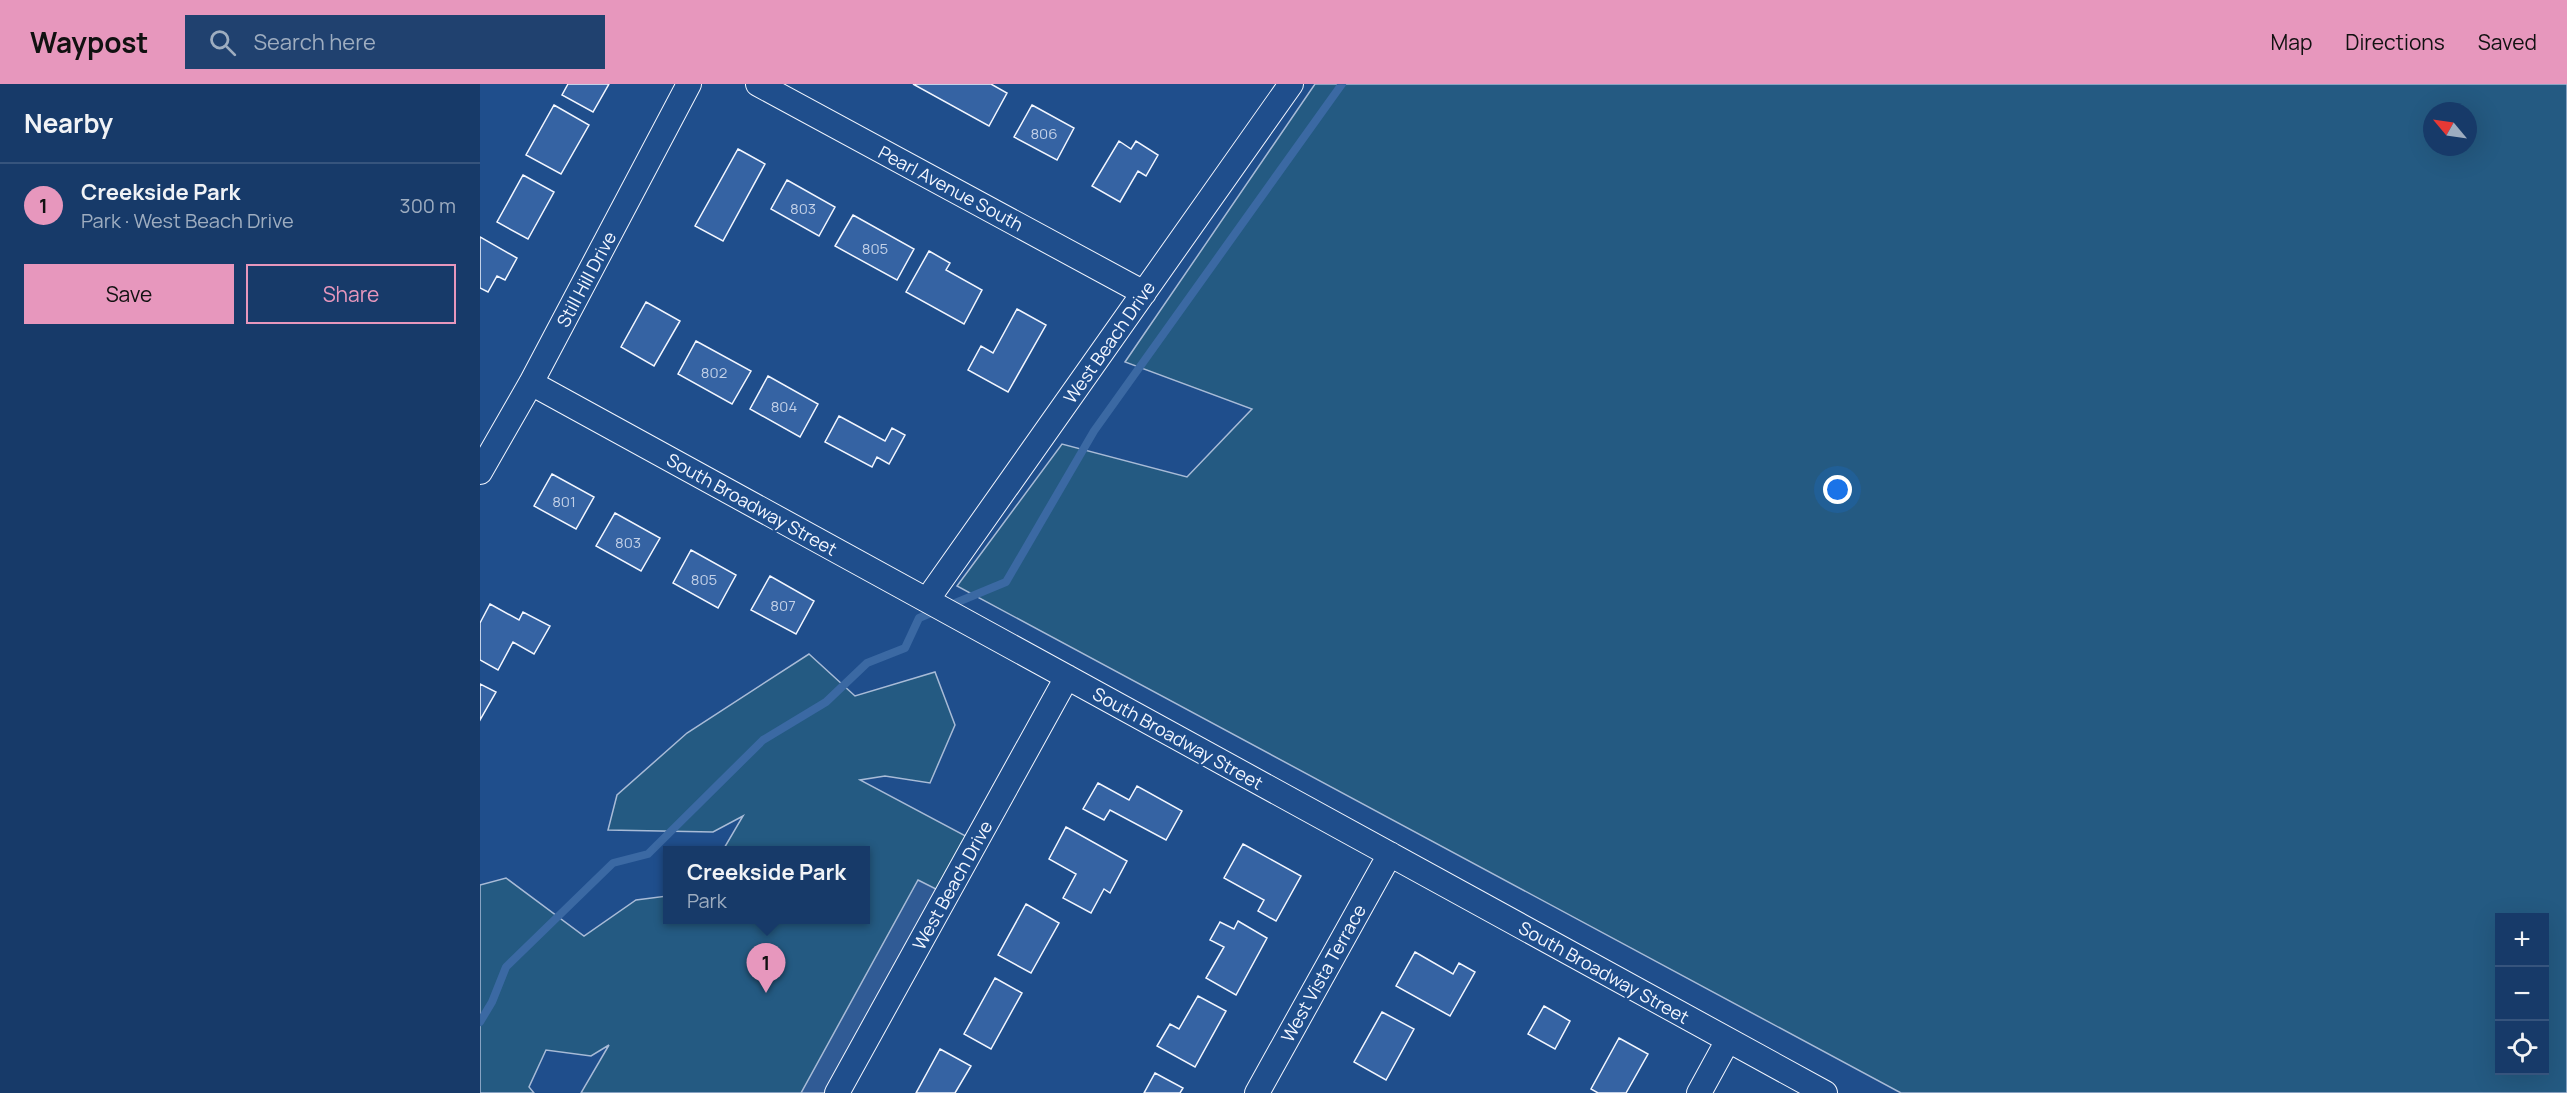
<!DOCTYPE html>
<meta charset="utf-8">
<style>
body{margin:0;font-family:Manrope,sans-serif;background:#20416f;color:#f1f3f6}
.controls{position:absolute;right:18px;bottom:18px;display:grid;overflow:hidden;border-radius:0px;box-shadow:0 6px 24px #0002}
.controls button{width:54px;height:54px;display:grid;place-items:center;padding:0;border:0;border-bottom:2px solid #36547d;background:#173a69;color:#f1f3f6;font:30px sans-serif}
.compass{position:absolute;left:1943px;top:18px;width:54px;height:54px;border-radius:50%;background:#173a69;box-shadow:0 6px 24px #0002;rotate:299deg}
.you{position:absolute;left:1358px;top:406px;width:21px;height:21px;margin:-15px;border:4px solid #fff;border-radius:50%;background:#1a73e8;box-shadow:0 0 0 9px #1a73e833}
.badge{display:grid;place-items:center;width:39px;height:39px;border-radius:50%;background:#e797bd;color:#111;font-size:20px;font-weight:700}
.pin{position:absolute;translate:-50% -50px;filter:drop-shadow(0 2px 3px #0008)}
.pin::after{content:'';position:absolute;top:32px;width:21px;height:18px;background:inherit;clip-path:polygon(0 0,100% 0,50% 100%)}
.popup{position:absolute;left:183px;top:762px;width:207px;height:78px;box-sizing:border-box;display:grid;place-content:center;border-radius:0px;background:#173a69;filter:drop-shadow(0 2px 4px #0005);font-size:20px;white-space:nowrap;color:#9eadc0}
.popup b{font-size:22px;color:#f1f3f6}
.popup::after{content:'';position:absolute;left:50%;top:100%;margin-left:-12px;border:12px solid transparent;border-top-color:#173a69}
.list{margin:0;padding:0;list-style:none}
h2{display:flex;justify-content:space-between;align-items:center;height:78px;margin:0;padding:0 24px;font-size:26px}
h2 small{font-size:20px;font-weight:400;color:#9eadc0}
.list li{display:grid;grid-template-columns:39px 1fr auto;gap:18px;align-items:center;box-sizing:border-box;height:84px;padding:0 24px;border-top:2px solid #36547d}
.list b{display:block;font-size:22px;white-space:nowrap}
.list p{margin:0;font-size:20px;white-space:nowrap;color:#9eadc0}
.list em{font-size:20px;font-style:normal;color:#9eadc0}
.actions{display:flex;gap:12px;padding:18px 24px}
.actions a{flex:1;padding:14px 0;border:2px solid #e797bd;border-radius:0px;text-align:center;font-size:21px;color:#e797bd}
.actions .main{background:#e797bd;color:#111}
.icon{flex:none;width:33px;height:33px;fill:none;stroke:currentColor;stroke-width:2;stroke-linecap:round;stroke-linejoin:round}
.map{position:relative;flex:none;width:2087px;height:1009px;overflow:hidden}
header{display:flex;align-items:center;gap:36px;box-sizing:border-box;height:84px;padding:0 30px;background:#e797bd;color:#111}
header strong{font-size:28px}
nav{display:flex;gap:33px;margin-inline-start:auto;font-size:21px}
.search{width:420px;height:54px;background:#20416f;display:flex;align-items:center;gap:15px;box-sizing:border-box;padding:0 21px;border-radius:0px;color:#9eadc0;font-size:22px}
main{display:flex}
aside{flex:1;background:#173a69}
.map>svg:first-child{display:block}
</style>
<header>
<strong>Waypost</strong>
<div class="search"><svg class="icon" aria-label="search" viewBox="0 0 24 24"><circle cx="10" cy="10" r="6"/><path d="M15 15l6 6"/></svg>Search here</div>
<nav><a>Map</a><a>Directions</a><a>Saved</a></nav>
</header>
<main>
<aside>
<h2>Nearby<small></small></h2>
<ul class="list">
<li><span class="badge">1</span><div><b>Creekside Park</b><p>Park · West Beach Drive</p></div><em>300 m</em></li>
</ul>
<div class="actions"><a class="main">Save</a><a>Share</a></div>
</aside>
<div class="map">
<svg width="2087" height="1009" viewBox="0 0 2087 1009">
<rect width="100%" height="100%" fill="#1f4e8c"/>
<path fill="#245a82" stroke="#a8bbd7" stroke-width="1.5" fill-rule="evenodd" d="M 835,0 L 2087,0 L 2087,1009 L 1421,1009 L 477,502 L 582,360 L 707,393 L 772,325 L 645,278 ZM 1952,27 L 1988,27 L 1988,63 L 1952,63 ZM 2020,834 L 2064,834 L 2064,986 L 2020,986 Z
M 329,570 L 375,612 L 455,588 L 475,641 L 450,699 L 405,692 L 380,696 L 495,757 L 357,1009 L 101,1009 L 129,961 L 111,972 L 66,966 L 49,1003 L 54,1009 L 0,1009 L 0,801 L 26,794 L 104,852 L 156,816 L 187,812 L 187,836 L 385,836 L 385,766 L 243,766 L 263,732 L 233,748 L 128,746 L 137,711 L 207,649 Z"/>
<path fill="#305b95" stroke="#a8bbd7" stroke-width="1.5" d="M 438,796 L 466,810 L 357,1009 L 321,1009 Z"/>
<g fill="none" stroke-linecap="round" stroke-linejoin="round">
<path stroke="#3b69a3" stroke-width="8" d="M 0,938 L 12,918 L 26,883 L 133,779 L 168,770 L 283,656 L 346,618 L 387,579 L 425,564 L 439,534 L 526,498 L 614,347 L 862,0"/>
</g>
<path fill="#3563a3" stroke="#f2f6ff" stroke-width="1.5" d="M 88,0 L 129,0 L 113,28 L 82,11 Z
M 433,0 L 511,0 L 527,9 L 509,42 Z
M 74,21 L 109,41 L 81,90 L 46,71 Z
M 552,21 L 594,44 L 577,76 L 534,53 Z
M 639,57 L 651,65 L 656,57 L 678,71 L 666,92 L 658,87 L 640,118 L 612,102 Z
M 258,65 L 285,80 L 243,157 L 215,142 Z
M 43,91 L 74,108 L 48,155 L 17,138 Z
M 307,96 L 355,123 L 339,152 L 291,125 Z
M 373,131 L 434,165 L 417,196 L 355,162 Z
M 0,153 L 37,174 L 25,196 L 17,192 L 8,208 L 0,204 Z
M 449,167 L 470,179 L 466,186 L 502,206 L 484,240 L 426,208 Z
M 166,218 L 200,237 L 174,282 L 141,263 Z
M 537,225 L 566,241 L 528,308 L 488,286 L 501,262 L 513,269 Z
M 216,257 L 271,287 L 252,320 L 198,290 Z
M 288,292 L 338,320 L 320,353 L 270,325 Z
M 359,332 L 405,357 L 412,344 L 425,351 L 409,380 L 397,373 L 392,383 L 345,358 Z
M 72,390 L 114,413 L 96,445 L 54,422 Z
M 135,429 L 180,454 L 161,487 L 116,462 Z
M 211,466 L 256,491 L 238,524 L 193,499 Z
M 290,492 L 334,517 L 316,550 L 271,526 Z
M 10,520 L 39,536 L 43,528 L 70,542 L 54,570 L 33,558 L 18,586 L 0,576 L 0,539 Z
M 0,600 L 16,608 L 0,636 Z
M 618,699 L 649,716 L 657,702 L 702,727 L 686,756 L 630,726 L 624,736 L 603,725 Z
M 586,743 L 647,777 L 630,809 L 624,805 L 611,829 L 583,814 L 596,790 L 569,775 Z
M 763,760 L 821,792 L 796,837 L 778,827 L 784,816 L 744,794 Z
M 546,820 L 579,839 L 551,889 L 518,871 Z
M 758,837 L 787,854 L 756,911 L 726,894 L 744,863 L 730,856 L 740,838 L 754,845 Z
M 935,868 L 973,890 L 979,879 L 995,888 L 970,932 L 916,902 Z
M 515,894 L 542,909 L 511,965 L 484,950 Z
M 718,912 L 746,927 L 715,983 L 677,962 L 690,940 L 699,945 Z
M 1064,922 L 1090,937 L 1075,965 L 1048,950 Z
M 902,928 L 934,945 L 906,996 L 874,978 Z
M 1139,954 L 1168,970 L 1146,1009 L 1118,1009 L 1111,1005 Z
M 460,965 L 491,982 L 475,1009 L 436,1009 Z
M 675,989 L 703,1004 L 700,1009 L 664,1009 Z"/>
<g fill="none" stroke-linecap="round" stroke-linejoin="round">
<defs>
<path id="street" d="M 278,0 L 664,209
M 51,299 L 1345,1009
M 0,388 L 51,299 L 209,0
M 447,516 L 811,0
M 357,1009 L 587,593
M 777,1009 L 910,770
M 1219,1009 L 1248,956"/>
</defs>
<use href="#street" stroke="#f2f6ff" stroke-width="26"/>
<use href="#street" stroke="#1f4e8c" stroke-width="24"/>
</g>
<g text-anchor="middle" dominant-baseline="central" stroke-width="4.5" stroke-linejoin="round" paint-order="stroke">
<g font-size="15" fill="#c3d1e8">
<text x="564" y="49">806</text>
<text x="323" y="124">803</text>
<text x="395" y="164">805</text>
<text x="234" y="288">802</text>
<text x="304" y="322">804</text>
<text x="84" y="417">801</text>
<text x="148" y="458">803</text>
<text x="224" y="495">805</text>
<text x="303" y="521">807</text>
</g>
<g font-size="18" fill="#f2f6ff" stroke="#1f4e8c">
<text transform="translate(471 104) rotate(28)">Pearl Avenue South</text>
<text transform="translate(106 195) rotate(-62)">Still Hill Drive</text>
<text transform="translate(629 258) rotate(-55)">West Beach Drive</text>
<text transform="translate(272 420) rotate(29)">South Broadway Street</text>
<text transform="translate(698 654) rotate(29)">South Broadway Street</text>
<text transform="translate(472 801) rotate(-61)">West Beach Drive</text>
<text transform="translate(1124 888) rotate(29)">South Broadway Street</text>
<text transform="translate(843 889) rotate(-61)">West Vista Terrace</text>
</g>
</g>
</svg>
<div class="controls">
<button>+</button>
<button>−</button>
<button><svg class="icon" aria-label="locate" viewBox="0 0 24 24"><circle cx="12" cy="12" r="6"/><path d="M12 2v4M12 18v4M2 12h4M18 12h4"/></svg></button>
</div>
<svg class="compass" viewBox="-18 -18 36 36"><path d="M0-13l5 13h-10z" fill="#e53935"/><path d="M0 13l5-13h-10z" fill="#9eadc0"/></svg>
<div class="you"></div>
<div class="pin badge" style="left:286px;top:909px">1</div>
<div class="popup"><b>Creekside Park</b>Park</div>
</div>
</main>
